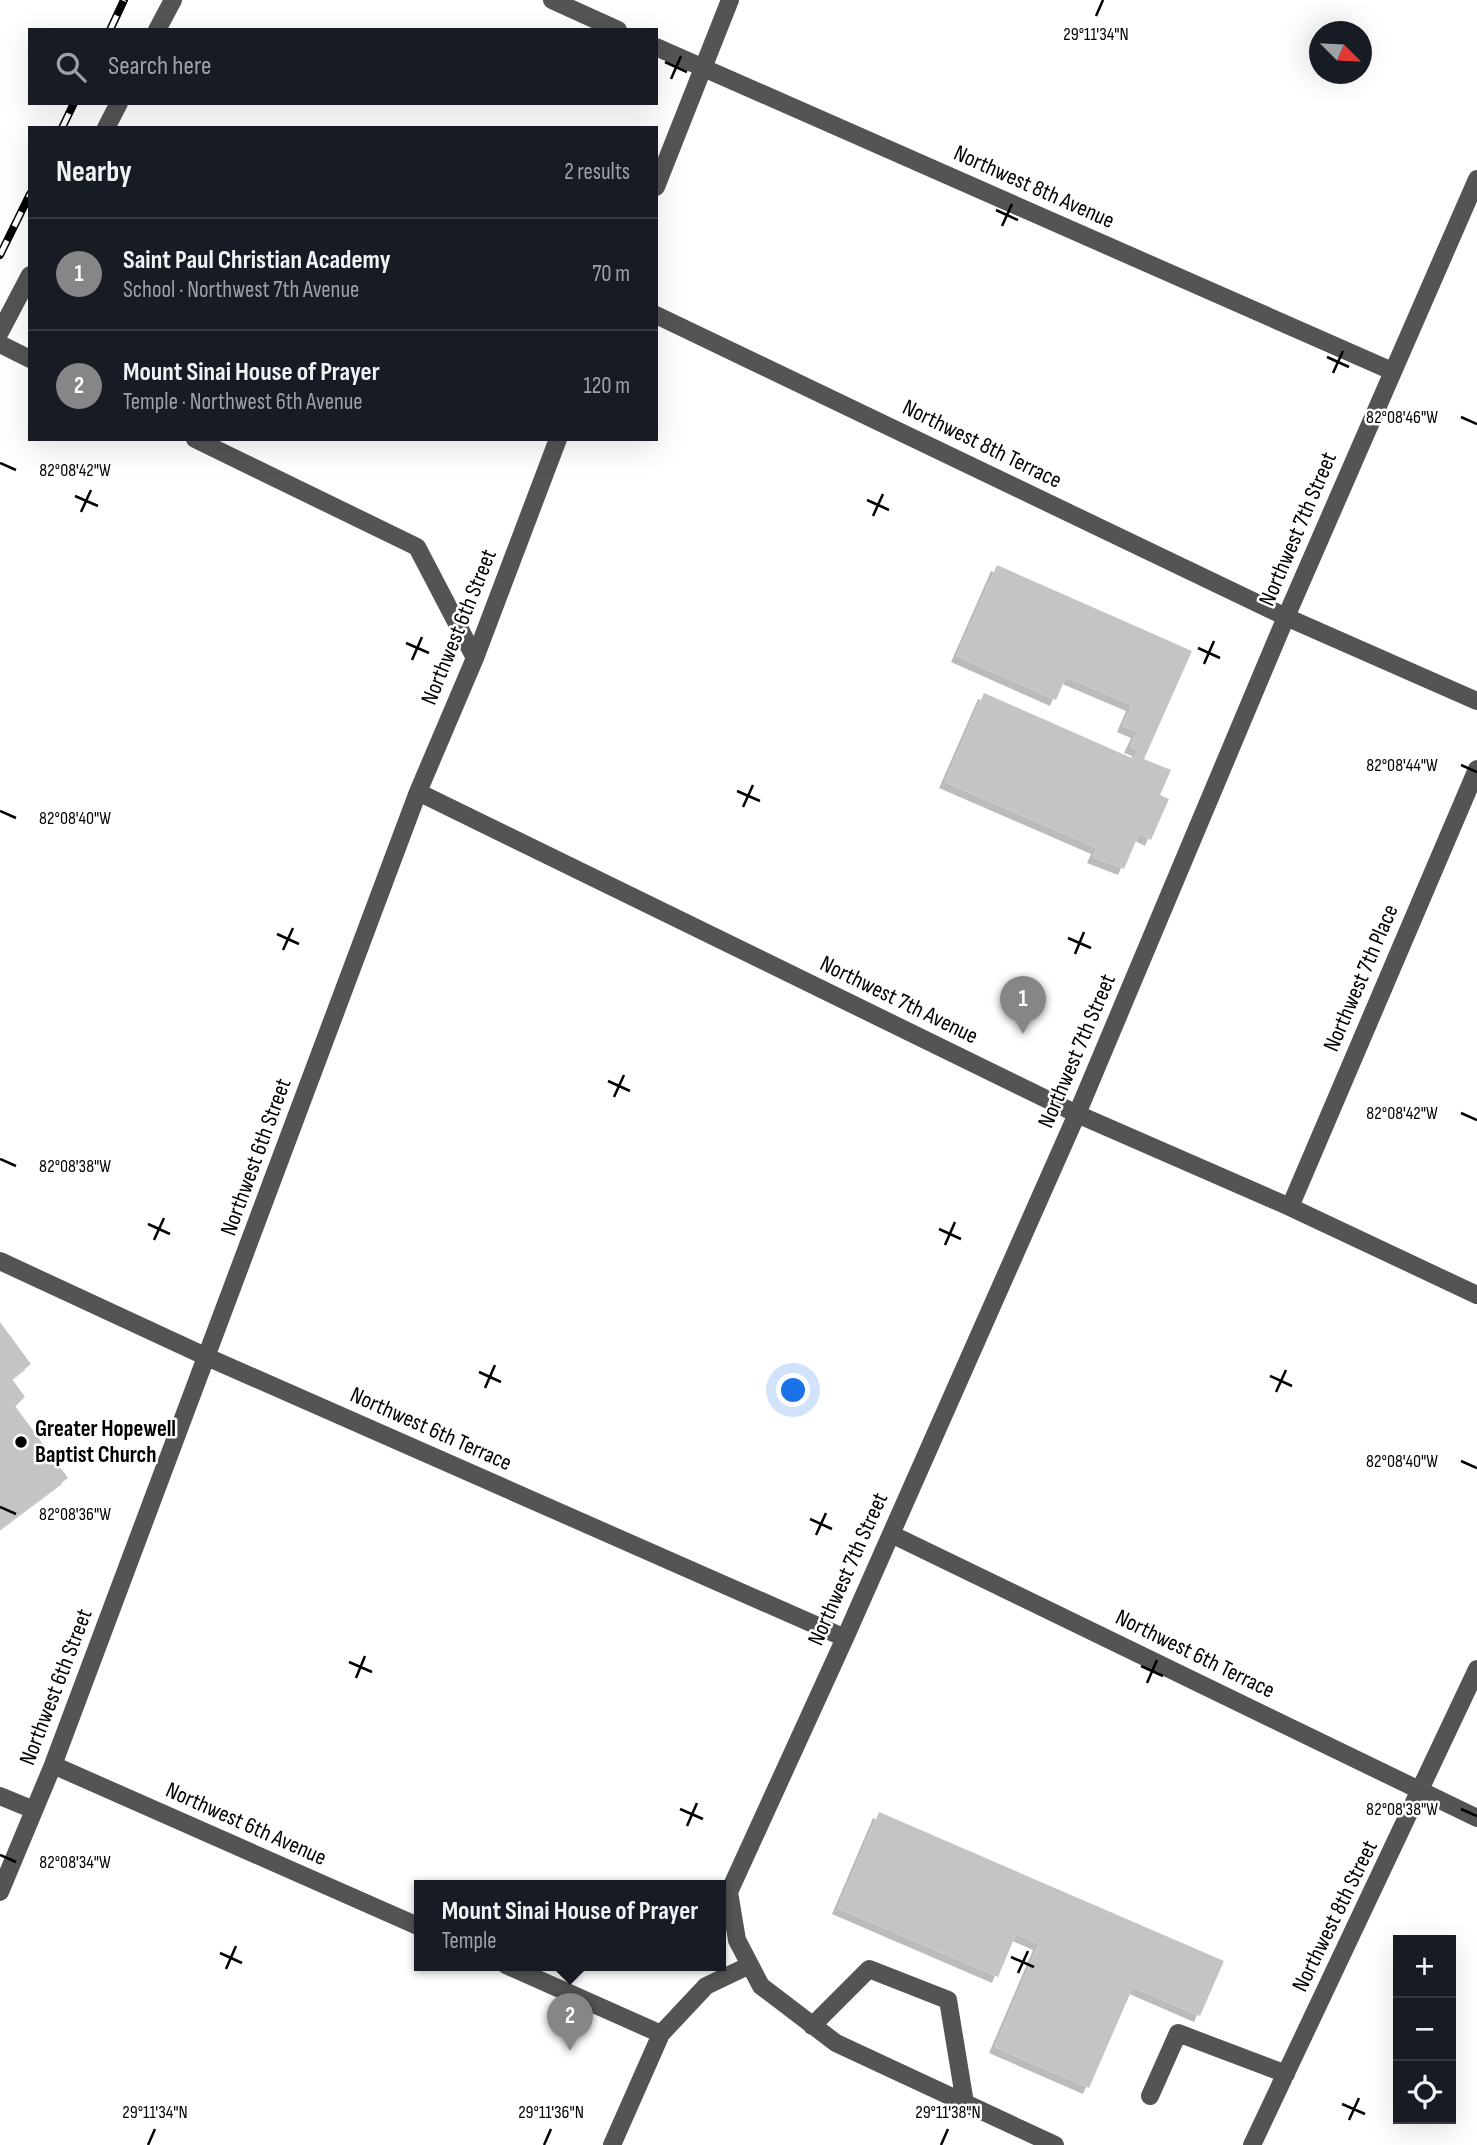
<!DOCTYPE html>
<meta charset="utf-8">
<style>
body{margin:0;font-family:"Sofia Sans Condensed",sans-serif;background:#20242c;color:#f1f3f6}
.controls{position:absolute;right:21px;bottom:21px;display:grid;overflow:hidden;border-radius:0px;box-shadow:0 7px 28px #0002}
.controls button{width:63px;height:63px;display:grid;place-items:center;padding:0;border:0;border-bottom:2px solid #363941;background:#171b24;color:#f1f3f6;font:35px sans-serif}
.compass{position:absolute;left:1309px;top:21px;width:63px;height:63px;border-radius:50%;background:#171b24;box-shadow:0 7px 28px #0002;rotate:114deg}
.you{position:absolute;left:794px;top:1391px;width:24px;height:24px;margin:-18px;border:5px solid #fff;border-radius:50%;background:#1a73e8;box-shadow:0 0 0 10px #1a73e833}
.badge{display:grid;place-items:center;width:46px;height:46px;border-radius:50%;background:#858687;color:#fff;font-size:23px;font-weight:700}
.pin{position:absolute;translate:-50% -58px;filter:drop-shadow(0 2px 4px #0008)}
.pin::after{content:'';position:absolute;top:37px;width:24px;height:21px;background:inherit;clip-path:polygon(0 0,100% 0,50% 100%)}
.popup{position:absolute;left:414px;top:1880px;width:312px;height:91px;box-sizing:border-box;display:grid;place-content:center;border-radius:0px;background:#171b24;filter:drop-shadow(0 2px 5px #0005);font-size:23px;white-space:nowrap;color:#9ea1a6}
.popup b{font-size:26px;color:#f1f3f6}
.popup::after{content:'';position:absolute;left:50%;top:100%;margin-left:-14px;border:14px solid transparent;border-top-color:#171b24}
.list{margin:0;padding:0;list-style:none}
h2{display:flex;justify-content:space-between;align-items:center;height:91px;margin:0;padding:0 28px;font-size:30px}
h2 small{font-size:23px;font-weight:400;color:#9ea1a6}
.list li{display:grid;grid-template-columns:46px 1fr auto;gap:21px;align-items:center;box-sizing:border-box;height:112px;padding:0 28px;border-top:2px solid #363941}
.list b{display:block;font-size:26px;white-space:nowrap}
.list p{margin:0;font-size:23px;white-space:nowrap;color:#9ea1a6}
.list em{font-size:23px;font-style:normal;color:#9ea1a6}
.icon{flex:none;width:38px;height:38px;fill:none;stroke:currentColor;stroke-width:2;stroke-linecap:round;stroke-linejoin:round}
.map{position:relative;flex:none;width:1477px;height:2145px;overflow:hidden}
.search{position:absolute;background:#171b24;box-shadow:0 7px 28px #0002;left:28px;top:28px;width:630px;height:77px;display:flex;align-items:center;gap:18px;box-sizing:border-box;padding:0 24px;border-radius:0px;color:#9ea1a6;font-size:26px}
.panel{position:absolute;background:#171b24;box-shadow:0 7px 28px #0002;left:28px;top:126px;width:630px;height:315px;border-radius:0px}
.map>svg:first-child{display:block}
</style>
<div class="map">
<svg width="1477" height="2145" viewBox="0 0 1477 2145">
<defs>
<filter id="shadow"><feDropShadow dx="-6" dy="6" stdDeviation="0" flood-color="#0004"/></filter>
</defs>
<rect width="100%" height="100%" fill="#fff"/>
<path fill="#c4c4c4" filter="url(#shadow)" d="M 997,565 L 1192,651 L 1144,759 L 1171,770 L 1160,795 L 1169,799 L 1151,840 L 1139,834 L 1124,869 L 1093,857 L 1097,848 L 945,782 L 984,693 L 1134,759 L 1138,750 L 1130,747 L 1137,732 L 1123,726 L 1132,705 L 1066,677 L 1056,700 L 957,656 Z
M 0,1322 L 31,1364 L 12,1379 L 25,1397 L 15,1406 L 68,1478 L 0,1529 Z
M 879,1812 L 1224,1961 L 1200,2016 L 1133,1987 L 1089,2088 L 995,2047 L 1039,1944 L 1016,1934 L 998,1977 L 838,1908 Z"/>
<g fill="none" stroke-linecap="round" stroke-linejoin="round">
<path stroke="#545454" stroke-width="18" d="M 552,0 L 618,30
M 157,30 L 173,0
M 656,47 L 1392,371
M 106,128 L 119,103
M 656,187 L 730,0
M 656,315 L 1286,617 L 1477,701
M 0,332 L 30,275
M 0,344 L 30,359
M 195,439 L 417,547 L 475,658
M 418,792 L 1077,1114 L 1290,1207 L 1477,1295
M 1290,1207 L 1477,769
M 0,1261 L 207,1357 L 845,1638
M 891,1534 L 1477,1818
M 53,1765 L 420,1927
M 0,1796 L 34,1810
M 0,1892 L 53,1765 L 418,792 L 475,658 L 558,439
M 506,1965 L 661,2034
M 812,2026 L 869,1969 L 948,2000 L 965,2103
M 1150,2096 L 1178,2033 L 1286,2074
M 612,2145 L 661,2034 L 706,1986 L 750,1965
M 1055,2145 L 836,2043 L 761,1986 L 737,1940 L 729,1892 L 845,1638 L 1077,1114 L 1286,617 L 1477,179
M 1252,2145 L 1477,1669"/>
<defs>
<path id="rail" d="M 110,30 L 124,0
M 62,128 L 74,103
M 0,255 L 30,194"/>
</defs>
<use href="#rail" stroke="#000" stroke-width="8"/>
<use href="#rail" stroke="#fff" stroke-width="5" stroke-dasharray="16" stroke-linecap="butt"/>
</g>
<path fill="none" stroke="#000" stroke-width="2.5" d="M 1096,16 L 1103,0M 665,62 L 687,72M 671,79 L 681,56M 996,210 L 1018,220M 1002,226 L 1012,204M 1327,357 L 1349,367M 1333,373 L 1343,351M 1461,417 L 1477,424M 0,463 L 16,470M 75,496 L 98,506M 867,500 L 889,510M 81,512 L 91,490M 873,516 L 883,494M 406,643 L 429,653M 1198,648 L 1220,658M 412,660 L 422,637M 1204,664 L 1214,641M 1461,765 L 1477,772M 737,791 L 760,801M 743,807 L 753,785M 0,811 L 16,818M 277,934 L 299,944M 1068,938 L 1091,948M 283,950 L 293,928M 1075,954 L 1084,932M 608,1081 L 630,1091M 614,1097 L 624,1075M 1461,1113 L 1477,1120M 0,1159 L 16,1166M 148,1224 L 170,1234M 939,1229 L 961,1239M 154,1240 L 164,1218M 945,1245 L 955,1222M 479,1372 L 501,1382M 1270,1376 L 1292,1386M 485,1388 L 495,1365M 1276,1392 L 1286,1370M 1461,1461 L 1477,1468M 0,1507 L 16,1514M 810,1519 L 832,1529M 816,1535 L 826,1513M 349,1662 L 372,1672M 1141,1666 L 1163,1676M 356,1678 L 365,1656M 1147,1683 L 1157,1660M 680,1809 L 703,1819M 1461,1809 L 1477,1816M 687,1826 L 697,1803M 0,1855 L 16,1862M 220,1953 L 242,1963M 1011,1957 L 1034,1967M 226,1969 L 236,1946M 1018,1973 L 1028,1951M 1342,2104 L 1365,2114M 1349,2120 L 1359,2098M 148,2145 L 155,2129M 544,2145 L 551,2129M 941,2145 L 948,2129"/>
<circle fill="#000" stroke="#fff" stroke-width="2.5" cx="21" cy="1442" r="7"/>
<g text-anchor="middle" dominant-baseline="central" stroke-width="5" stroke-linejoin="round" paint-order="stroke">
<g font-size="23" fill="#000" stroke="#fff">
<text transform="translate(1034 187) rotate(24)">Northwest 8th Avenue</text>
<text transform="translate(982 444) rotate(26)">Northwest 8th Terrace</text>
<text transform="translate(1298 529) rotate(-67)">Northwest 7th Street</text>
<text transform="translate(459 627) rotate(-68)">Northwest 6th Street</text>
<text transform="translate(1361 978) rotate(-67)">Northwest 7th Place</text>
<text transform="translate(899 1000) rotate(26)">Northwest 7th Avenue</text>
<text transform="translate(1077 1051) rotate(-67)">Northwest 7th Street</text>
<text transform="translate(256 1157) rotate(-70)">Northwest 6th Street</text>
<text transform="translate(431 1429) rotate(24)">Northwest 6th Terrace</text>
<text transform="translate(848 1569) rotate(-66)">Northwest 7th Street</text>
<text transform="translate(1195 1654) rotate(26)">Northwest 6th Terrace</text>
<text transform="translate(56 1687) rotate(-69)">Northwest 6th Street</text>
<text transform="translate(246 1824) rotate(24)">Northwest 6th Avenue</text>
<text transform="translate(1335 1916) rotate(-64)">Northwest 8th Street</text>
</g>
<g font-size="23" font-weight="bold" fill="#000" stroke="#fff" text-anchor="start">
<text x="35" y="1429">Greater Hopewell<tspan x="35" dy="26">Baptist Church</tspan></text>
</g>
</g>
<g font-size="18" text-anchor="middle" fill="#000" stroke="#fff" stroke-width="5" stroke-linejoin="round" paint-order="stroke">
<text x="1096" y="40">29°11'34"N</text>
<text x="1402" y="423">82°08'46"W</text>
<text x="75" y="476">82°08'42"W</text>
<text x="1402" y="771">82°08'44"W</text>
<text x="75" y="824">82°08'40"W</text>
<text x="1402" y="1119">82°08'42"W</text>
<text x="75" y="1172">82°08'38"W</text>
<text x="1402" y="1467">82°08'40"W</text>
<text x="75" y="1520">82°08'36"W</text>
<text x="1402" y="1815">82°08'38"W</text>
<text x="75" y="1868">82°08'34"W</text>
<text x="155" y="2118">29°11'34"N</text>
<text x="551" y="2118">29°11'36"N</text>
<text x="948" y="2118">29°11'38"N</text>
</g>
</svg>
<div class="controls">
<button>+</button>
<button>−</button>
<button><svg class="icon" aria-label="locate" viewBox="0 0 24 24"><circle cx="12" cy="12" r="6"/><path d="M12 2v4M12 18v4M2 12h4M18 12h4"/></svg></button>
</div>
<svg class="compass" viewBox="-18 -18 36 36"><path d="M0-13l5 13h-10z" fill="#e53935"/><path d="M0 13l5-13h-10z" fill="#9ea1a6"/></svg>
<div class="you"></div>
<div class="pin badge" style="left:1023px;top:1034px">1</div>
<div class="pin badge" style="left:570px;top:2051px">2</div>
<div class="popup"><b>Mount Sinai House of Prayer</b>Temple</div>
<div class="search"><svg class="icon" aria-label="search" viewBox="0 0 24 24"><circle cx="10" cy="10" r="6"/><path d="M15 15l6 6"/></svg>Search here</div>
<section class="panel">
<h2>Nearby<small>2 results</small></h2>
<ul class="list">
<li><span class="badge">1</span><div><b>Saint Paul Christian Academy</b><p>School · Northwest 7th Avenue</p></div><em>70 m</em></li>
<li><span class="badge">2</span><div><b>Mount Sinai House of Prayer</b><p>Temple · Northwest 6th Avenue</p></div><em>120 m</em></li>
</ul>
</section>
</div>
